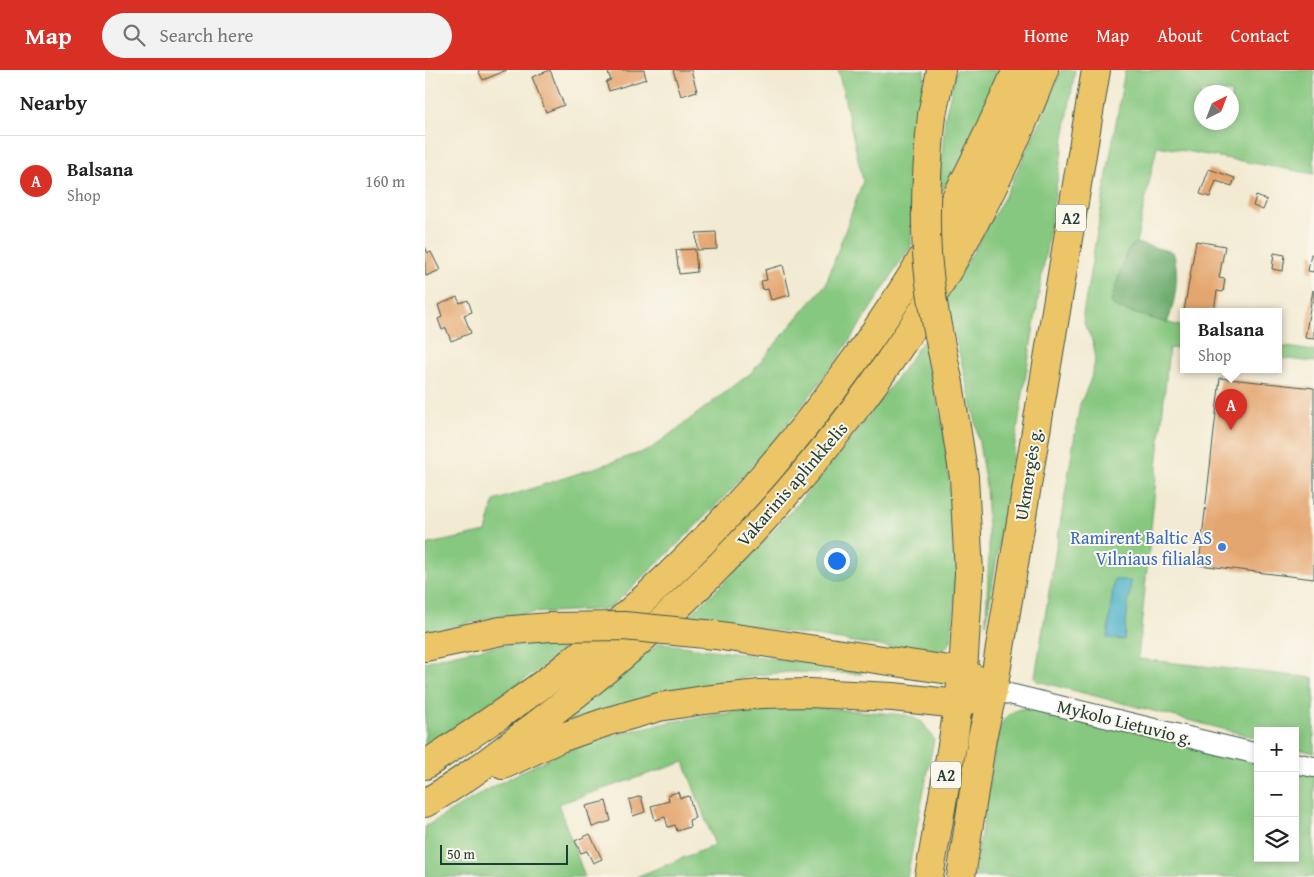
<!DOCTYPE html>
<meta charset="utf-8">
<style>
body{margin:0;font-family:"Gentium Book Plus",serif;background:#f2f2f2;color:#222}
.controls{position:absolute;right:15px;bottom:15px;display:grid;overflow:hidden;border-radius:0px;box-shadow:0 2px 8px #0003}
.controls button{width:45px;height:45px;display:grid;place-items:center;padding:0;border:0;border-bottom:1px solid #e0e0e0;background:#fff;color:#222;font:25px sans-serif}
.compass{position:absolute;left:769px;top:15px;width:45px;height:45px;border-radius:50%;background:#fff;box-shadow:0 2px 8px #0003;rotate:42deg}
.scale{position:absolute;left:15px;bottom:12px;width:128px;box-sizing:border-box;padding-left:5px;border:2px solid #1f3d34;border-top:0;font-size:14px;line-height:18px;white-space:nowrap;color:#1f3d34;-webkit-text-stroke:4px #fbf7ec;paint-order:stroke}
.you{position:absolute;left:411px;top:490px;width:18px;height:18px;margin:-12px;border:4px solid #fff;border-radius:50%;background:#1a73e8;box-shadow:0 0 0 8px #1a73e833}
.badge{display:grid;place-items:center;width:32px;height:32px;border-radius:50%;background:#d93025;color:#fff;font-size:16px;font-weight:700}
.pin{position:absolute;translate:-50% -41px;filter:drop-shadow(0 1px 2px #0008)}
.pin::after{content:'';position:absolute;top:26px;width:18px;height:15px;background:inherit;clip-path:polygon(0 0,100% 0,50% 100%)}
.popup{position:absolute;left:755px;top:238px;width:102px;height:65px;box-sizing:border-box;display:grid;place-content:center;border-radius:0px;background:#fff;filter:drop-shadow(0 1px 4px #0005);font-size:16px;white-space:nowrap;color:#767676}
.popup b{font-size:19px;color:#222}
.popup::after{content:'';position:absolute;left:50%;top:100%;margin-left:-10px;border:10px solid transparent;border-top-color:#fff}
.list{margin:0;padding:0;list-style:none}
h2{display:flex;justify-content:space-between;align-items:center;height:65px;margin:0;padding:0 20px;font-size:21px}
h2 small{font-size:16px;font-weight:400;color:#767676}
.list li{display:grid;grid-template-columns:32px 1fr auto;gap:15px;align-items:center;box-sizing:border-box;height:90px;padding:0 20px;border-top:1px solid #e0e0e0}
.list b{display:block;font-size:19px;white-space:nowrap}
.list p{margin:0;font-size:16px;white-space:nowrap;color:#767676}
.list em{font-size:16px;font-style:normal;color:#767676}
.icon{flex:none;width:28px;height:28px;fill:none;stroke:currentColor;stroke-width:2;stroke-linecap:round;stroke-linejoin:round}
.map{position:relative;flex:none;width:889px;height:807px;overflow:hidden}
header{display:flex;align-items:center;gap:30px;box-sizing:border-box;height:70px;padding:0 25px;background:#d93025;color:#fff}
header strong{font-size:24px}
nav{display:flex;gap:28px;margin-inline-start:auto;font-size:18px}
.search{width:350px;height:45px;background:#f2f2f2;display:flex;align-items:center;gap:12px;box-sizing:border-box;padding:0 18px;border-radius:28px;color:#767676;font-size:19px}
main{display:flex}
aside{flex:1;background:#fff}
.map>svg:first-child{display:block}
</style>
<header>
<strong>Map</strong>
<div class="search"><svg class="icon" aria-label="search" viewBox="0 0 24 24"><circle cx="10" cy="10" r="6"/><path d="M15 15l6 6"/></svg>Search here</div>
<nav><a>Home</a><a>Map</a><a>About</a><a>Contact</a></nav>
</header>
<main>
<aside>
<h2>Nearby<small></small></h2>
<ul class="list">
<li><span class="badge">A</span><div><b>Balsana</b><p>Shop</p></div><em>160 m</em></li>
</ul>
</aside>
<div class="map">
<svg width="889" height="807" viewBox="0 0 889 807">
<rect width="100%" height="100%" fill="#fbf7ec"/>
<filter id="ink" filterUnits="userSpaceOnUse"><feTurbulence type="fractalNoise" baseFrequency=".02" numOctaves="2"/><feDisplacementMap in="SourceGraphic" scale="10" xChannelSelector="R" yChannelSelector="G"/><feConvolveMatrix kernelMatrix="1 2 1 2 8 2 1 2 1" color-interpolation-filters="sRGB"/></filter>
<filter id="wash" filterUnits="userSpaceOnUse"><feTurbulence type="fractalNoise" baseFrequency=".0096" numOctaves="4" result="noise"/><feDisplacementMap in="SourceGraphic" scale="20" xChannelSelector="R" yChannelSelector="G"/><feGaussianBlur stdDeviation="1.12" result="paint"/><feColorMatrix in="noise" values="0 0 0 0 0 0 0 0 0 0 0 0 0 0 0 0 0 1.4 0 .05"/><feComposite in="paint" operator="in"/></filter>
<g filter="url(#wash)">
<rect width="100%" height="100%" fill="#f2ead2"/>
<path fill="#87c880" stroke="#53825a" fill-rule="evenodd" d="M 413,0 L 500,0 L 486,91 L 486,176 L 410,293 L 359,359 L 306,420 L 251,476 L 184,539 L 106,543 L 63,548 L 0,564 L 0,475 L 61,462 L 69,431 L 224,380 L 326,303 L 401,214 L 438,111 Z
M 531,0 L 578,0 L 537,92 L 514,125 L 520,47 Z
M 636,0 L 650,0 L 561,554 L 564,481 L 561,416 L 550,348 L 521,229 L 579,128 L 619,44 Z
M 700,0 L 889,0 L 889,104 L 732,76 L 711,173 L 706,176 L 692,238 L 758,257 L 758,279 L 744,278 L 713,589 L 889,608 L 889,683 L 870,678 L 870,661 L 833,661 L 833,668 L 612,611 L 610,607 L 655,334 C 663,316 673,297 669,277 C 667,264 658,260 658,244 ZM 776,22 L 806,22 L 806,52 L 776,52 Z
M 498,271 L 519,362 L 531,469 L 532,507 L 526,571 C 519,581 514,585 502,583 L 263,547 C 352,465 429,370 498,271 Z
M 854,276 L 889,281 L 889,292 L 854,288 Z
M 121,571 L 147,572 L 113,600 L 0,678 L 0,592 C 40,580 80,574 121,571 Z
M 234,573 L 436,600 L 437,604 L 364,602 L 333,605 L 238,623 L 135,653 L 171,626 Z
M 607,636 L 833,692 L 833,788 L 870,788 L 870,701 L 889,706 L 889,807 L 549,807 L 572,665 C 575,653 583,642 595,639 C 601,638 602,639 607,636 Z
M 386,637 L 481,645 L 497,652 L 509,669 L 482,807 L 211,807 L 290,775 L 259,692 L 133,734 L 160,807 L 0,807 L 0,757 C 57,722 115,687 180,668 C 247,648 316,640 386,637 Z"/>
<path fill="#6dac6e" stroke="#467451" d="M 711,173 L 748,182 C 755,201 750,236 742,253 L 692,238 L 688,235 L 686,231 L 702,181 Z"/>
<path fill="#49b0c8" stroke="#34767e" d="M 689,509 L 706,511 L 699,570 L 682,568 Z"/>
<g id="blocks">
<path fill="#e4a66f" d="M 53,0 L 82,0 L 58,10 Z
M 125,0 L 139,35 L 121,42 L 107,7 Z
M 192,0 L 219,0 L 221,9 L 184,21 L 181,12 L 186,10 L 183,3 Z
M 248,0 L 266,0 L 272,21 L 256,26 Z
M 784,99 L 810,108 L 807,116 L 791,111 L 785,127 L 775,124 Z
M 831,126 L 842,130 L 838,140 L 828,136 Z
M 291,162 L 292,179 L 272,180 L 271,163 Z
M 771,171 L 800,176 L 794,208 L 800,209 L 798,222 L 792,221 L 789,241 L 759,241 Z
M 0,177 L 3,183 L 6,182 L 15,200 L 1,206 L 0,203 Z
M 270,179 L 272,202 L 254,204 L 251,180 Z
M 849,183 L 860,185 L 858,201 L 847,199 Z
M 886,184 L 889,184 L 889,202 L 883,201 Z
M 358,195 L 365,225 L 346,230 L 343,219 L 338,220 L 336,211 L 342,210 L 340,200 Z
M 888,220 L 889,221 L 889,269 L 880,268 Z
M 32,227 L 35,233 L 43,230 L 47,242 L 39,245 L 46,263 L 26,271 L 21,258 L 17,260 L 13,249 L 17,247 L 13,235 Z
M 795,308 L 889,318 L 889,509 L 774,495 Z
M 253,722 L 255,728 L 264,726 L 270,748 L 264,750 L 265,757 L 252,761 L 250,755 L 243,757 L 240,747 L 230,750 L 226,736 L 244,731 L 243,725 Z
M 216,726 L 220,742 L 208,746 L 204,730 Z
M 181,731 L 186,751 L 167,757 L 161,736 Z
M 165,764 L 177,789 L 168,793 L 162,781 L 156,783 L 150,771 Z"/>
</g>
</g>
<g filter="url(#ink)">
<use href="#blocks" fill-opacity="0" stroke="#3f574c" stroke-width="1"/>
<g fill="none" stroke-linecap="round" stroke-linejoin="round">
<defs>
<path id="minor" d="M 568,620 L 833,684
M 870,693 L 889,697"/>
<path id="highway" d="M 507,45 L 516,0
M 290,565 L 538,602 L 554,611
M 0,577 L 76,561 L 125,557
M 0,695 C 45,665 91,635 134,602 C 273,491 391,357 486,207 C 527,142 561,70 592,0
M 78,695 L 135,668 L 184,651 L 234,637 L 279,630 L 335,624 L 384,623 L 468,627 L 533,634 L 568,620
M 0,733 C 43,709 81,678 120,648 C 340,482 520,259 619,0
M 504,807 L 529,664 L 538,602 L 544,503 L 539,407 L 524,314
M 536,807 L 557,668 L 568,620 L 671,0"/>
</defs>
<use href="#minor" stroke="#3f574c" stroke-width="22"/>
<use href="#highway" stroke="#3f574c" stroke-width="30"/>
<use href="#minor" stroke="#fff" stroke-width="20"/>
<use href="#highway" stroke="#edc569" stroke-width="28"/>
<defs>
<path id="highway-bridge" d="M 507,45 C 502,91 499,136 502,183 C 505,227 515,271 524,314
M 125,557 L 199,556 L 290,565"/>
</defs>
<use href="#highway-bridge" stroke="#3f574c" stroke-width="30" stroke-linecap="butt"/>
<use href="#highway-bridge" stroke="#edc569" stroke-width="28"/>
</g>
</g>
<circle fill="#3f7fe0" stroke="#fbf7ec" stroke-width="2" cx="797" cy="477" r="5"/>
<g text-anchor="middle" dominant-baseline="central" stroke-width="4" stroke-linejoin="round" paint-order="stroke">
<g fill="#fbf7ec" stroke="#61756b" stroke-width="1">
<rect x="631" y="134.5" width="30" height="27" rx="4"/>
<rect x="506" y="691.5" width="30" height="27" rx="4"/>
</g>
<g font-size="16" font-weight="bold" fill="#1f3d34">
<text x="646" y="148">A2</text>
<text x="521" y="705">A2</text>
</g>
<g font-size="18" fill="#1f3d34" stroke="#fbf7ec">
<text transform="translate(603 404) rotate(-81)">Ukmergės g.</text>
<text transform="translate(367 414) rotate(-49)">Vakarinis aplinkkelis</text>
<text transform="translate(700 652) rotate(14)">Mykolo Lietuvio g.</text>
</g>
<g font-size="18" fill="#366cbe" stroke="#fbf7ec" text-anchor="end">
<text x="787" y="467">Ramirent Baltic AS<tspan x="787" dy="21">Vilniaus filialas</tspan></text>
</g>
</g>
</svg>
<div class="controls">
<button>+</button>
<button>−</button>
<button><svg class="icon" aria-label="layers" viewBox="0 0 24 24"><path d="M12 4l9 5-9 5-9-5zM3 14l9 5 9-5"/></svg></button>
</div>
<svg class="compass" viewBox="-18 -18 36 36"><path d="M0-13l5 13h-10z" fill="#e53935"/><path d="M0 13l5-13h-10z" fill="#767676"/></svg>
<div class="scale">50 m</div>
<div class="you"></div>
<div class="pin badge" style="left:806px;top:360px">A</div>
<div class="popup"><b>Balsana</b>Shop</div>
</div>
</main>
